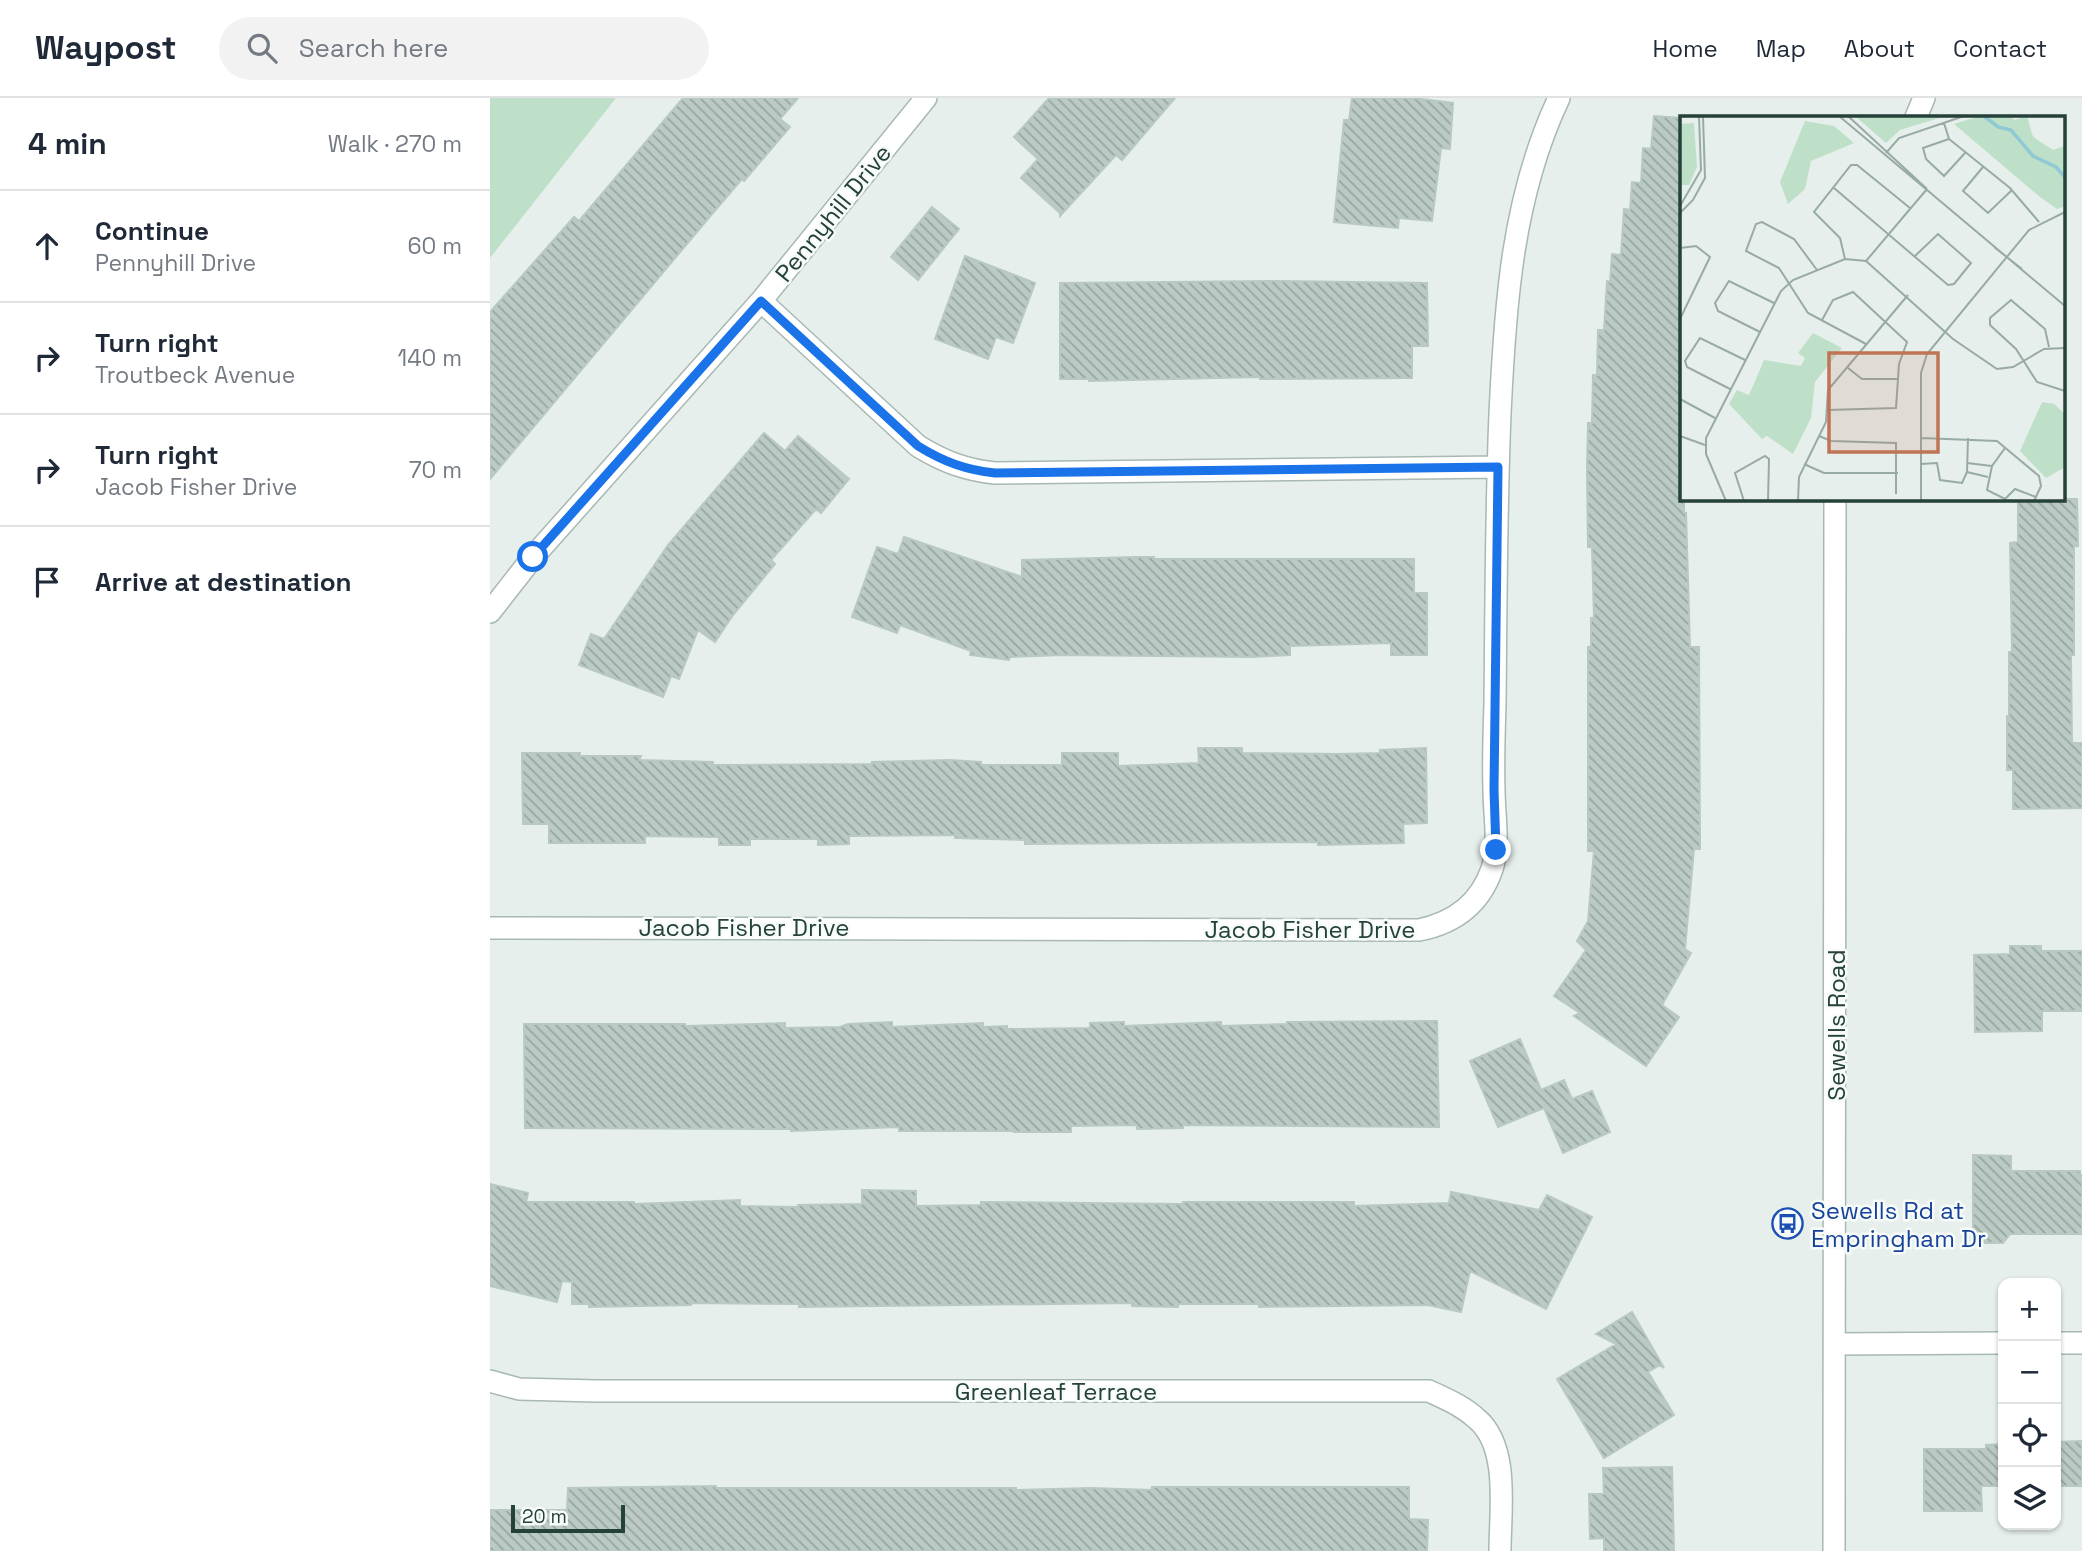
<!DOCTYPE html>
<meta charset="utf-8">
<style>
body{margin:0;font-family:"Space Grotesk",sans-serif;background:#f2f2f3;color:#1f2937}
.controls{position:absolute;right:21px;bottom:21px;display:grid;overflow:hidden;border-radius:14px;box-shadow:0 2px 5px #0004}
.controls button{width:63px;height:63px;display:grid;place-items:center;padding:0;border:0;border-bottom:2px solid #e0e1e3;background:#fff;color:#1f2937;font:35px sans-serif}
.scale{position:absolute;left:21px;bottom:18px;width:114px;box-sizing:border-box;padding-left:7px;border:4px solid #24423a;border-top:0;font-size:19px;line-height:24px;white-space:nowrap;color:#24423a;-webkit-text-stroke:5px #f7fbf9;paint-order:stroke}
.stop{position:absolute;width:21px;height:21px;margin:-16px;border:5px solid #1a73e8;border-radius:50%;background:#fff}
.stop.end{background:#1a73e8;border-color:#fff;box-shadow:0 2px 7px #0008}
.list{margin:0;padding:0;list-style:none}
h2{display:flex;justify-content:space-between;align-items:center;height:91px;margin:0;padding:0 28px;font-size:30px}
h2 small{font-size:23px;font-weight:400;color:#747a83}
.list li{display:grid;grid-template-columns:46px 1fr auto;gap:21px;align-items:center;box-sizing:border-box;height:112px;padding:0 28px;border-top:2px solid #e0e1e3}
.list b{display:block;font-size:26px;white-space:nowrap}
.list p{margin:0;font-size:23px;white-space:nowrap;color:#747a83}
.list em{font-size:23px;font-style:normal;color:#747a83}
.icon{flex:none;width:38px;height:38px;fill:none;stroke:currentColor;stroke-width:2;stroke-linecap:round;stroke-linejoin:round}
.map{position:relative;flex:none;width:1592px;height:1453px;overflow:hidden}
header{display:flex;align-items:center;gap:42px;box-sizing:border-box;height:98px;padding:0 35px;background:#fff;border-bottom:2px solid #e0e1e3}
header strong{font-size:33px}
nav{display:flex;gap:38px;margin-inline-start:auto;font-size:24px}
.search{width:490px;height:63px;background:#f2f2f3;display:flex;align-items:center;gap:18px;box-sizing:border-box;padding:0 24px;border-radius:38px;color:#747a83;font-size:26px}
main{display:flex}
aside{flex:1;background:#fff}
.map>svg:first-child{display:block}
</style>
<header>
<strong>Waypost</strong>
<div class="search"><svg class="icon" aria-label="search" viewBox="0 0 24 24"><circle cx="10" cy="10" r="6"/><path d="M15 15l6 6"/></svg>Search here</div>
<nav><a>Home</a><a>Map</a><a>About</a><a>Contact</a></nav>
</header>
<main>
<aside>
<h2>4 min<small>Walk · 270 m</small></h2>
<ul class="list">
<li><svg class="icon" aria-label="ahead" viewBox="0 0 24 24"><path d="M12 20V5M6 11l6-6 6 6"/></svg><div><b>Continue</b><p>Pennyhill Drive</p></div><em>60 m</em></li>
<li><svg class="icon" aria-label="right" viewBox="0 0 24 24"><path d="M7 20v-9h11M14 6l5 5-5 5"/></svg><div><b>Turn right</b><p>Troutbeck Avenue</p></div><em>140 m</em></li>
<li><svg class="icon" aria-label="right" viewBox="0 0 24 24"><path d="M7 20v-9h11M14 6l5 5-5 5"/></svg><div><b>Turn right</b><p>Jacob Fisher Drive</p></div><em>70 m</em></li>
<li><svg class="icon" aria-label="arrive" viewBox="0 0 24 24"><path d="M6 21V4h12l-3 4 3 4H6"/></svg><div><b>Arrive at destination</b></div></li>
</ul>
</aside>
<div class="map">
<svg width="1592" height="1453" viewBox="0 0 1592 1453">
<defs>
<pattern id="building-back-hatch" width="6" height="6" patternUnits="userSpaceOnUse" patternTransform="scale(1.75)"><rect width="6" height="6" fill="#bbcac4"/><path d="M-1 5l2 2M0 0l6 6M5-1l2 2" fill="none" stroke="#98a6a0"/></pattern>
</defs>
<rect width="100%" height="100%" fill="#e6efeb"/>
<path fill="#bfe0c8" d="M 0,0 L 126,0 L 0,160 Z"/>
<path fill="url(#building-back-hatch)" stroke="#b8c9c2" stroke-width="2" d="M 193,0 L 308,0 L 290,21 L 300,29 L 254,83 L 252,81 L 222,116 L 0,381 L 0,214 L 84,119 L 89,123 Z
M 559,0 L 685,0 L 632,62 L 626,57 L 570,118 L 570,115 L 531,80 L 548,61 L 524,39 Z
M 862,0 L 923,0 L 963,5 L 960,51 L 951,50 L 942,123 L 909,120 L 908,130 L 844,124 L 854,22 L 859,22 Z
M 1164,18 L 1191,20 L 1191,401 L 1194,401 L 1194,415 L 1196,415 L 1200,549 L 1209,549 L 1210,751 L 1204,751 L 1195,851 L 1201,855 L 1172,907 L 1189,919 L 1156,968 L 1084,918 L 1090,915 L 1064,898 L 1096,852 L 1087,843 L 1098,823 L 1104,753 L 1098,753 L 1098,549 L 1101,549 L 1101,520 L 1104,520 L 1102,449 L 1098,449 L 1097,371 L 1098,325 L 1102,325 L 1103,277 L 1107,277 L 1108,232 L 1114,232 L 1117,183 L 1120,184 L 1122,156 L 1131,157 L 1134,111 L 1140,112 L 1142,84 L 1151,85 L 1153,50 L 1161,51 Z
M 442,109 L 469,131 L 428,182 L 401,159 Z
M 475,158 L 545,185 L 523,245 L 506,239 L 498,261 L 445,241 Z
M 790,183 L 937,185 L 938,248 L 922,248 L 922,280 L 770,281 L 770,279 L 599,283 L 599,281 L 570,281 L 570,185 Z
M 274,335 L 295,353 L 308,338 L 359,381 L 331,415 L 326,411 L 281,462 L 285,466 L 243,517 L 225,544 L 208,532 L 189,581 L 181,578 L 173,599 L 89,567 L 101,536 L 114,541 L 178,447 Z
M 1528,401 L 1587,401 L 1588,448 L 1584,448 L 1584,557 L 1581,557 L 1582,645 L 1592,645 L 1592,710 L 1523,711 L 1523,672 L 1517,672 L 1517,618 L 1519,618 L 1519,554 L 1522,554 L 1520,445 L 1528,444 Z
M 414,439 L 532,479 L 532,462 L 646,459 L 664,459 L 664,461 L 924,461 L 924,495 L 937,495 L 937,557 L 901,557 L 901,545 L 800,548 L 800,557 L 761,559 L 573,557 L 520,559 L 519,562 L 480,557 L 481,553 L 410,527 L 407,535 L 362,519 L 387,449 L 408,456 Z
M 708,650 L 752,650 L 752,655 L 848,656 L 890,655 L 890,652 L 936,650 L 937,725 L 913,726 L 914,745 L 828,747 L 828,744 L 535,746 L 535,742 L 465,740 L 465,737 L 359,738 L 359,746 L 328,747 L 328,741 L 260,741 L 260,747 L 229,747 L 229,739 L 155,738 L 155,745 L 59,745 L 59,726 L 33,726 L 32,655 L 90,655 L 90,658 L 151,658 L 149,662 L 223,664 L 223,667 L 382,666 L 382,664 L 460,662 L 491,664 L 491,667 L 572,667 L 572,655 L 628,655 L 628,668 L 709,665 Z
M 1520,848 L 1551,848 L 1551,853 L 1592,853 L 1592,913 L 1552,913 L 1552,933 L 1485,934 L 1484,857 L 1520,856 Z
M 947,923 L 949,1029 L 693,1027 L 693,1030 L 647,1031 L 647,1027 L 581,1028 L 581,1034 L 524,1034 L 523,1033 L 409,1033 L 409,1029 L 301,1033 L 301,1031 L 35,1030 L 34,926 L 195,926 L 195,928 L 295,925 L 295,930 L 350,929 L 358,926 L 402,924 L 402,929 L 493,925 L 493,929 L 517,928 L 517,931 L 600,930 L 600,925 L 634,924 L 634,928 L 731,924 L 731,928 L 797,926 L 797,924 Z
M 1030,941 L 1051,992 L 1074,982 L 1082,1001 L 1102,993 L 1120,1034 L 1073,1055 L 1054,1010 L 1008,1029 L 980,963 Z
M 1483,1057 L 1521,1058 L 1521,1073 L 1590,1073 L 1590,1077 L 1592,1077 L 1592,1136 L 1520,1136 L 1513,1145 L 1495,1145 L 1483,1132 Z
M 0,1086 L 38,1095 L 36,1104 L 144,1104 L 144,1106 L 250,1102 L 250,1108 L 308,1109 L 308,1107 L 372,1106 L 372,1092 L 426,1093 L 426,1108 L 491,1107 L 491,1104 L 693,1106 L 693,1104 L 864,1104 L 864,1108 L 959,1105 L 961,1094 L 1049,1112 L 1057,1097 L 1102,1119 L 1056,1211 L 980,1173 L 971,1214 L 938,1207 L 769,1209 L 769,1206 L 688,1206 L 688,1209 L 642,1208 L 642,1205 L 309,1209 L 309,1206 L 201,1205 L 201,1207 L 99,1209 L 99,1206 L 82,1206 L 82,1184 L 72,1183 L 67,1204 L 0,1188 Z
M 1142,1214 L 1174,1270 L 1170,1267 L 1158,1274 L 1184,1317 L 1114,1360 L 1067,1281 L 1126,1246 L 1106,1236 Z
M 1592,1343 L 1592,1388 L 1566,1388 L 1566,1344 Z
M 1513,1346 L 1513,1388 L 1491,1388 L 1492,1413 L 1434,1413 L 1434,1351 L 1496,1351 L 1496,1347 Z
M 1182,1369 L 1184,1453 L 1114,1453 L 1114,1440 L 1100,1441 L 1099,1396 L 1114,1396 L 1113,1370 Z
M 226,1388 L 226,1390 L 526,1390 L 526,1392 L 600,1390 L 662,1392 L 662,1389 L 919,1389 L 919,1421 L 938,1422 L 937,1453 L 0,1453 L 0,1412 L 77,1412 L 78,1390 Z"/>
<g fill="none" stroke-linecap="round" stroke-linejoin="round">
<defs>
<path id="minor" d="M 1426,19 L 1434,0
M 271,203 L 428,348 C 454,364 476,372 505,375 L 1008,369
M 0,514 L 43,459 L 271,203 L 436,0
M 0,830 L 929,832 C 964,825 990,806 1002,771 C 1010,747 1004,717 1004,692 C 1003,664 1004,636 1005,607 C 1006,510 1006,413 1010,316 C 1015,208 1022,99 1069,0
M 1566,1245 L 1592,1245
M 1344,1246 L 1513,1245
M 0,1283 L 29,1291 L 106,1293 L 939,1293 C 956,1301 973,1308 987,1321 C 1020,1349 1010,1413 1010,1453
M 1344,1453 L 1345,401"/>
</defs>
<use href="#minor" stroke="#a8b8b2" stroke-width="24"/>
<use href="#minor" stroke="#fff" stroke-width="21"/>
</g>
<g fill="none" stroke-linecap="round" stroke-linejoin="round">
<path stroke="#1a73e8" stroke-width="9" d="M 43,459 L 271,203 L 428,348 C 454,364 476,372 505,375 L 1008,369 L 1004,692 L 1006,752"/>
</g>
<defs>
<symbol id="bus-ring" viewBox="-11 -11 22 22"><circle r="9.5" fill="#f7fbf9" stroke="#1a4fb4" stroke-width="1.5"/><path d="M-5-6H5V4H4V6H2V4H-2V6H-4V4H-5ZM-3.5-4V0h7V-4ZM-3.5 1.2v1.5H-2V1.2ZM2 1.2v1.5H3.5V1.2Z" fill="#1a4fb4"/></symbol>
</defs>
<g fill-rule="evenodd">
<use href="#bus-ring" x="1280" y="1108" width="35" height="35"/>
</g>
<g text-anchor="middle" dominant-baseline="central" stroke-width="5" stroke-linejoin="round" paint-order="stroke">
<g font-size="24" fill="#24423a" stroke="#f7fbf9">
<text transform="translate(343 115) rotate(-51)">Pennyhill Drive</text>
<text x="254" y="829">Jacob Fisher Drive</text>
<text x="820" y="831">Jacob Fisher Drive</text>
<text transform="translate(1346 927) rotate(-90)">Sewells Road</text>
<text x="566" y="1293">Greenleaf Terrace</text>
</g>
<g font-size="24" fill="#164399" stroke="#f7fbf9" text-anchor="start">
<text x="1321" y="1112">Sewells Rd at<tspan x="1321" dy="28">Empringham Dr</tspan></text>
</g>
</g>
<g transform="translate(1190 18)">
<rect width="385" height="385" fill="#e6efeb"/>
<path d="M 175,0 L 266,0 L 220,14 L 206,27 ZM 300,0 L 329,0 L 331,5 L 347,0 L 353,21 L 373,34 L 385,30 L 385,90 L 377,93 L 360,81 L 274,8 ZM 14,7 L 17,51 L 9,69 L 0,69 L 0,8 ZM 133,217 L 162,232 L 135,266 L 131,302 L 113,338 L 87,320 L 82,323 L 49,288 L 57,274 L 69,279 L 84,244 L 121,250 L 125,242 L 118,237 ZM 362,286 L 374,288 L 385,298 L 385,351 L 366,362 L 340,335 Z" fill="#bfe0c8"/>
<path d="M 311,0 L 330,0 L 384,48 L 385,81 L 375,84 L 367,80 L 284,13 L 283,9 ZM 125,5 L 154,10 L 174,27 L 131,45 L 125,73 L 108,88 L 100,66 Z" fill="#bfe0c8"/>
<path fill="none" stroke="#8ec9d4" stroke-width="3.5" d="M 304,0 L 318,11 L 331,14 L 353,40 L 376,51 L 385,61"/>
<path fill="none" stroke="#98aaa4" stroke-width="2" d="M 159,0 L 385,190M 168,0 L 247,73M 264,7 L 269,23 L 330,72 L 359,106M 269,23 L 243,32 L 246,43 L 264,60 L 285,37M 206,37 L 219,22 L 284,0M 303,51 L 283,75 L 308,97 L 332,74M 154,72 L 268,169 L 274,168 L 291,147 L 258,118 L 235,140M 0,90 L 21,54 L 19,0M 0,97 L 13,84 L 25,62 L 23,0M 314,131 L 342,153M 0,132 L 16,130 L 30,141 L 0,203M 165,143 L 160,122 L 134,96 L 171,49 L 177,49 L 230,92M 186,145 L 247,73M 137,154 L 114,123 L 82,106 L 76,108 L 66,135 L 99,152 L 128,197 L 186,228M 142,204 L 153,184 L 173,176 L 227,226 L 219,248 L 216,292 L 147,294M 80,216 L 38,195 L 35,187 L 49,165 L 94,187M 369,231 L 365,213 L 331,184 L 310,202 L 310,209 L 336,233 L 357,266 L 385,275M 168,252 L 182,263 L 218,263M 50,273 L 7,251 L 5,245 L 20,222 L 65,244M 0,283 L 35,302M 0,320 L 25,329M 139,320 L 151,325 L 216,327 L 216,378M 241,322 L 317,325 L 359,360 L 361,370 L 354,385M 325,332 L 312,350 L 307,374 L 325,383 L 335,373 L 356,381M 287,347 L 312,350M 124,348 L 144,357 L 218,357M 241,348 L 257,347 L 260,364 L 282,367 L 287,356 L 288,322M 287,356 L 308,361M 46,385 L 26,338 L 26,322 L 101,175 L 113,164 L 165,143 L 186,145 L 273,223 L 317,253 L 333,251 L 364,233 L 385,232M 64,385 L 55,357 L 85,340 L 89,343 L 88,385M 118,385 L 119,361 L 146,306 L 148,274 L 228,179M 241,385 L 241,257 L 247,238 L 349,114 L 385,96"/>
<path fill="#c07456" fill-opacity="0.15" stroke="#c07456" stroke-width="3.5" d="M 149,237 L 258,237 L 258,336 L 149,336 Z"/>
<rect width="385" height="385" fill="none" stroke="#24423a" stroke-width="3.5"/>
</g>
</svg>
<div class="controls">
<button>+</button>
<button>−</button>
<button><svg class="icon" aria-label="locate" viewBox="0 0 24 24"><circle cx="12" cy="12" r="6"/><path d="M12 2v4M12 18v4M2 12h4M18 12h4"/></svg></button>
<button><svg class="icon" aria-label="layers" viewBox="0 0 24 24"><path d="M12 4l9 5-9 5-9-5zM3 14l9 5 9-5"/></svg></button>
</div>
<div class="scale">20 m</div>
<div class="stop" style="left:43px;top:459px"></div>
<div class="stop end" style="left:1006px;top:752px"></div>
</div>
</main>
